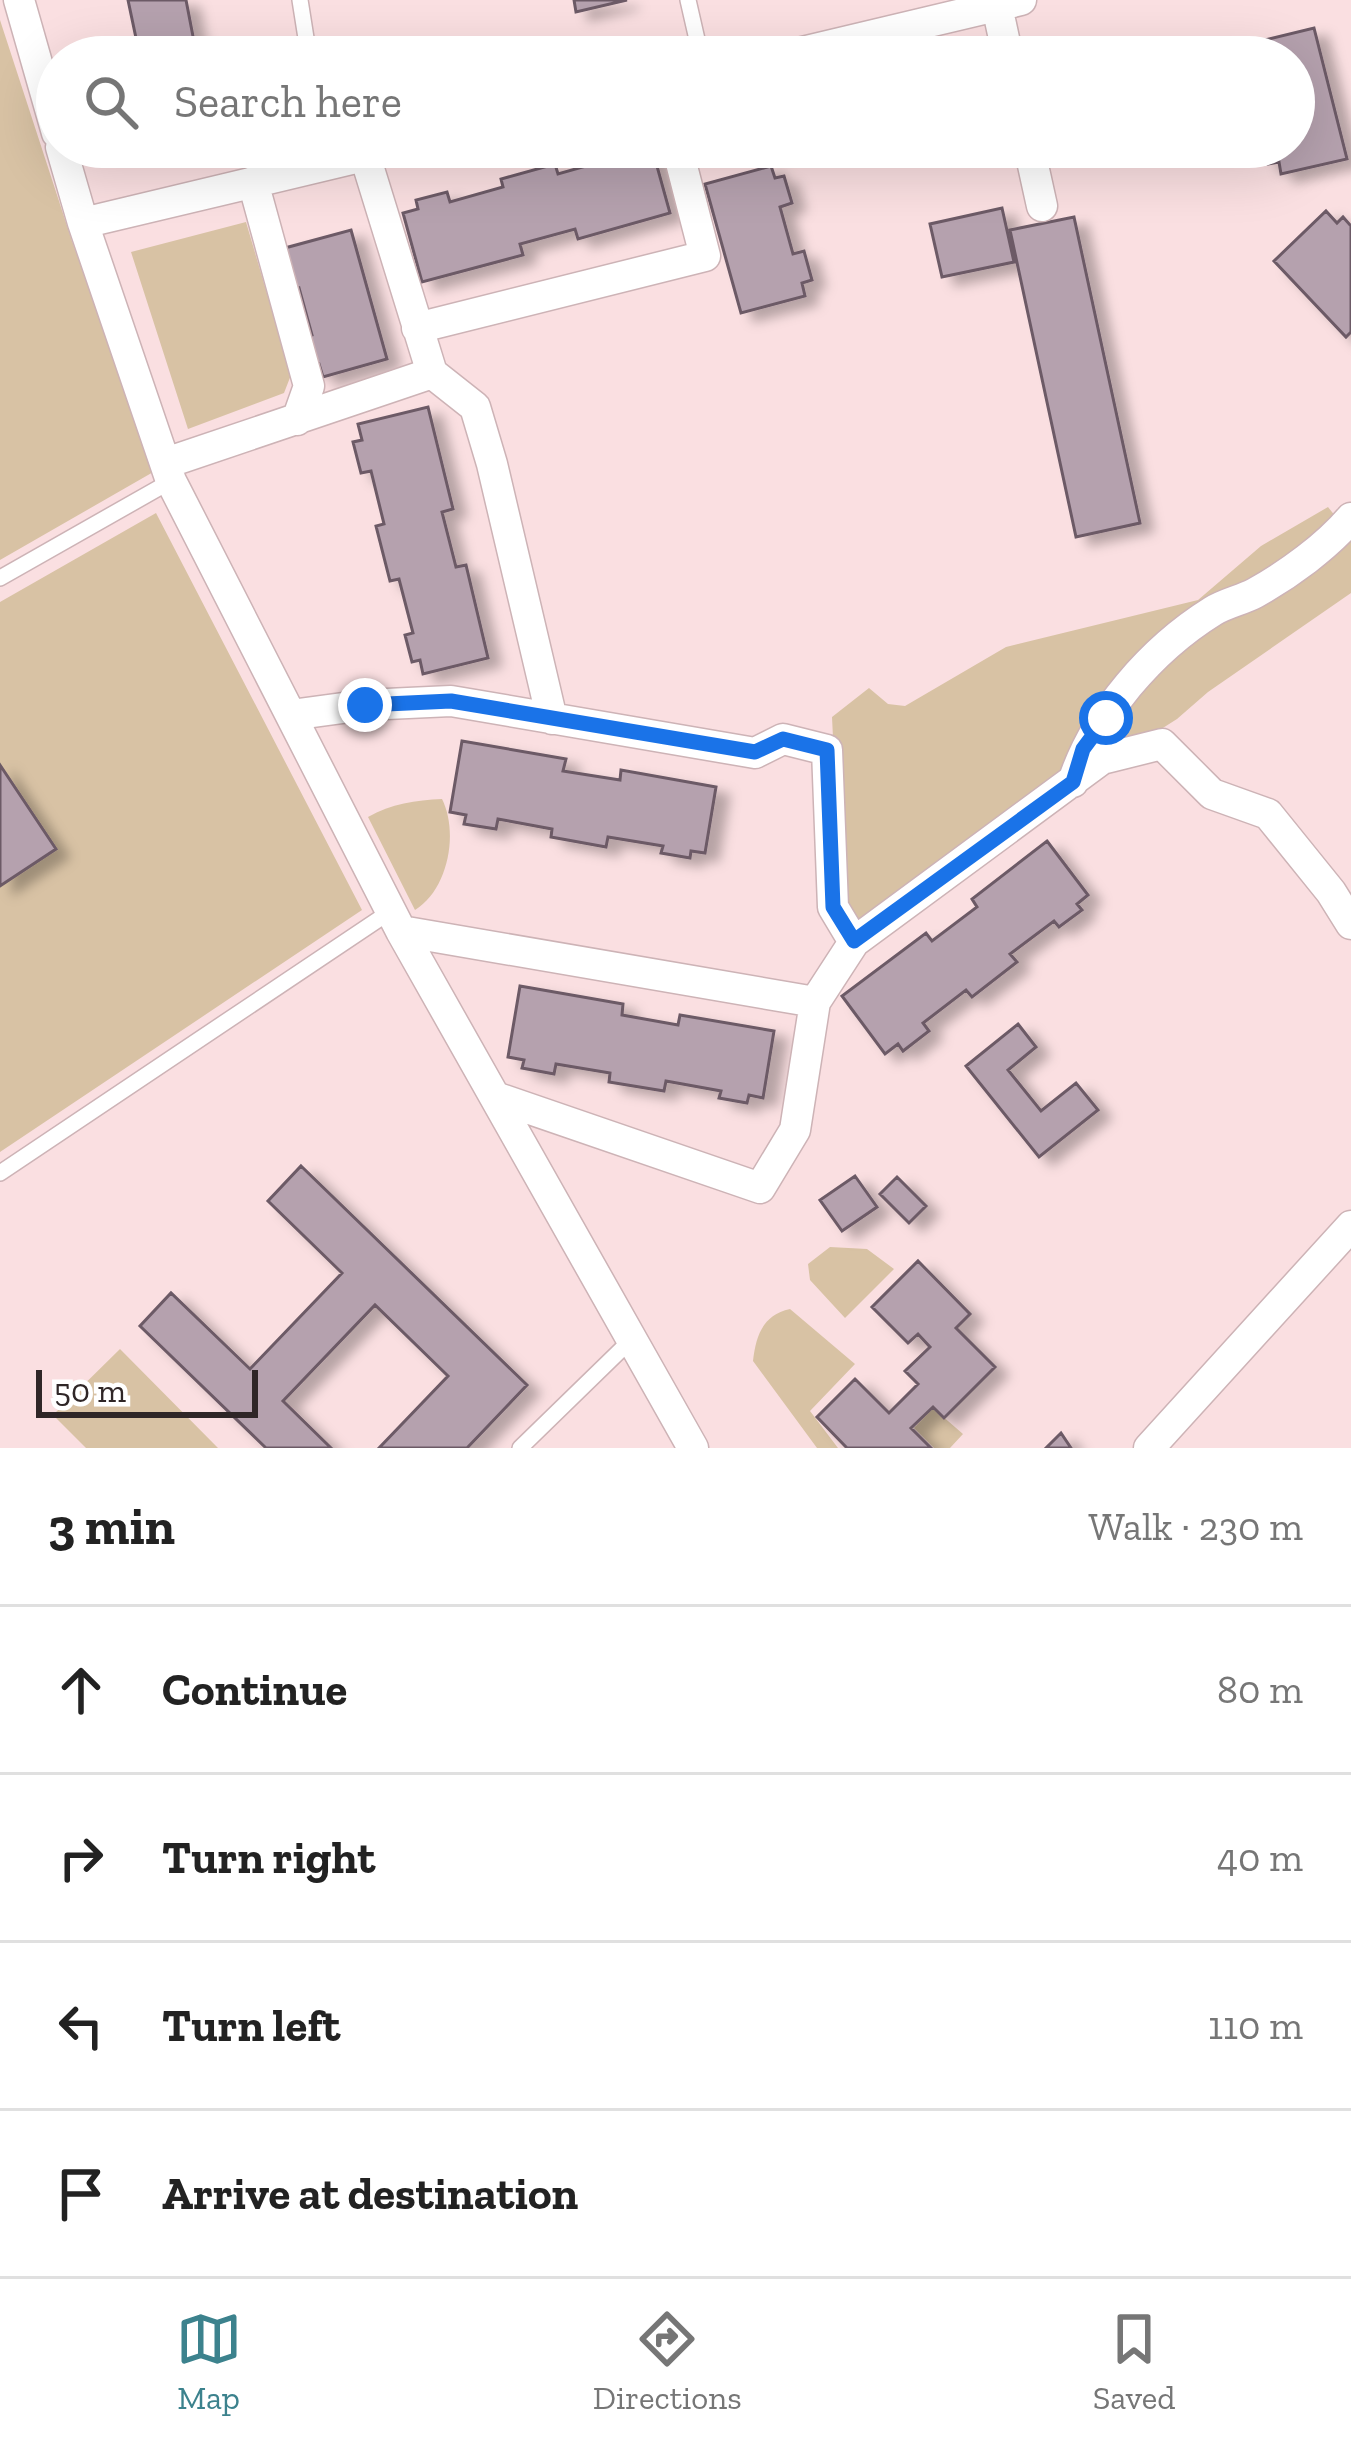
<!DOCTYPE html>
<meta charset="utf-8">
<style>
body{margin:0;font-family:"Zilla Slab",serif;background:#f6f6f6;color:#222}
.scale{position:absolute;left:36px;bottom:30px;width:222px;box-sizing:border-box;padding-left:12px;border:6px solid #2f2627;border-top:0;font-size:33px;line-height:42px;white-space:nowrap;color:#2f2627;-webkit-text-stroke:9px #fff;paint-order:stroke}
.stop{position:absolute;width:36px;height:36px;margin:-27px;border:9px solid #1a73e8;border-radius:50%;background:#fff}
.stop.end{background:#1a73e8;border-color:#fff;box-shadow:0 3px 12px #0008}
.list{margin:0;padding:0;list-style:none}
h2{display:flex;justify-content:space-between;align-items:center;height:156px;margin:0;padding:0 48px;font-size:51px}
h2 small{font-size:39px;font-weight:400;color:#767676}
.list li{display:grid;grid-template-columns:78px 1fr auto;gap:36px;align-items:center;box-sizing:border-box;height:168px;padding:0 48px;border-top:3px solid #e0e0e0}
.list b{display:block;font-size:45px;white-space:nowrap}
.list em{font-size:39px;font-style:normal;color:#767676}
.icon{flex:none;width:66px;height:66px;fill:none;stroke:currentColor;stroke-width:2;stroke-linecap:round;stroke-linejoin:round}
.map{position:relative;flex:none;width:1351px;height:1448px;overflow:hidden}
.search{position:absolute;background:#fff;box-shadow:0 12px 48px #0002;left:36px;right:36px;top:36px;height:132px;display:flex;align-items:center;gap:30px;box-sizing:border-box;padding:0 42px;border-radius:66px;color:#767676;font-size:45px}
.sheet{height:828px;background:#fff}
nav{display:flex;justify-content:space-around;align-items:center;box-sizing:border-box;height:168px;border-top:3px solid #e0e0e0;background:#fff;font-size:33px;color:#767676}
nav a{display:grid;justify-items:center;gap:6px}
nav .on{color:#3c828d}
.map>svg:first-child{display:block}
</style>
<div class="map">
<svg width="1351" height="1448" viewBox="0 0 1351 1448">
<defs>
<filter id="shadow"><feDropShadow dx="13" dy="8" stdDeviation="6" flood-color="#0004"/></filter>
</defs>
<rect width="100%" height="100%" fill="#fadfe1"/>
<path fill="#d8c2a4" d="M 0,20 L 72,241 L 155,471 L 0,560 Z
M 246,222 L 291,375 L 284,393 L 188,429 L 131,252 Z
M 1328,507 L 1351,536 L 1351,593 L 1208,692 L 1177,719 L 855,923 L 841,903 L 832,717 L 869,688 L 888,704 L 905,706 L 1006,647 L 1198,600 L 1261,546 Z
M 156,513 L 362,910 L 0,1152 L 0,602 Z
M 442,799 C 459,833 448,890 415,910 L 368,817 C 391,804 416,800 442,799 Z
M 830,1247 L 867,1249 L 894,1269 L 845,1318 L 810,1280 L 808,1264 Z
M 790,1309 L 855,1364 L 810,1411 L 838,1448 L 817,1448 L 753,1361 C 756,1335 763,1315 790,1309 Z
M 120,1349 L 218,1448 L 86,1448 L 53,1415 Z
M 933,1408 L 963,1434 L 950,1448 L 934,1448 L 914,1428 Z"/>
<path fill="#b5a1ae" stroke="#6c5a66" stroke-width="3" filter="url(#shadow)" d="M 128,0 L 186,0 L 197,57 L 140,57 Z
M 574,0 L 627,0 L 576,12 Z
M 1314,28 L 1347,159 L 1281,174 L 1279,162 L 1268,164 L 1264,147 L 1294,147 L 1294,57 L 1251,57 L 1248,44 Z
M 627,147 L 637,147 L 638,152 L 652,148 L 670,213 L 578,239 L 575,229 L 520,244 L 523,255 L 422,282 L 403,213 L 418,209 L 416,200 L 447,192 L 450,202 L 503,187 L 501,179 L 555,164 L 558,174 L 611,159 L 609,152 Z
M 771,166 L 775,178 L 784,176 L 792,203 L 780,207 L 793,254 L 804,251 L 812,280 L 802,283 L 805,296 L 741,313 L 705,184 Z
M 1002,208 L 1014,262 L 942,277 L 930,224 Z
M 1326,211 L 1337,223 L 1343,217 L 1351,226 L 1351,332 L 1346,337 L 1274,261 Z
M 1074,217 L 1140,523 L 1076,537 L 1010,230 Z
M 351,230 L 387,359 L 323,377 L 319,364 L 309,368 L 301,339 L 312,335 L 299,288 L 287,292 L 285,248 Z
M 428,407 L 453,509 L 442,512 L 456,567 L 466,565 L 488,658 L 423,674 L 420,660 L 412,662 L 405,635 L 413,633 L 399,579 L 390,581 L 376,526 L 384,524 L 371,471 L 361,473 L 353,442 L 362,440 L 358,424 Z
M 462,741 L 566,759 L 563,771 L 620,780 L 621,770 L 716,787 L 705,853 L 691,851 L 690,858 L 661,853 L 663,846 L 608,837 L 606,847 L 551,837 L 552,829 L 498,819 L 496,829 L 464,824 L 466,815 L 450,812 Z
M 0,765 L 56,849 L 0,886 Z
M 1047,841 L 1088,895 L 1077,904 L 1082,910 L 1059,927 L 1054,921 L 1010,954 L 1017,962 L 972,997 L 966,990 L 923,1023 L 929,1031 L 903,1051 L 898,1044 L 885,1054 L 842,996 L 926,933 L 932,941 L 977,907 L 972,899 Z
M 520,986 L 623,1004 L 622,1015 L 678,1025 L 680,1015 L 774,1031 L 763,1098 L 749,1095 L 747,1103 L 719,1098 L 721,1091 L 666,1081 L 664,1091 L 609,1082 L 610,1073 L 556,1064 L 554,1074 L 522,1068 L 524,1060 L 508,1057 Z
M 1018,1024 L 1036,1047 L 1008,1070 L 1041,1111 L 1076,1083 L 1098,1110 L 1039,1157 L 966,1066 Z
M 301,1166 L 527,1385 L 467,1448 L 379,1448 L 448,1376 L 375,1305 L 283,1401 L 331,1448 L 266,1448 L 140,1326 L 171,1293 L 250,1369 L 342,1273 L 268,1201 Z
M 855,1176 L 877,1207 L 842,1231 L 820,1200 Z
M 897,1177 L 926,1206 L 909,1223 L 880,1194 Z
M 918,1261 L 970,1314 L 956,1328 L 995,1367 L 944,1418 L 933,1407 L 911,1428 L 931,1448 L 847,1448 L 817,1417 L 855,1379 L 889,1413 L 918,1384 L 905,1371 L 930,1347 L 918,1334 L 908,1343 L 872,1307 Z
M 1061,1433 L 1071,1448 L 1046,1448 Z"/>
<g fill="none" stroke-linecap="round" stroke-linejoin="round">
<defs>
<path id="lane" d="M 300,0 L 309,57
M 688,0 L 701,57
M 0,578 L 171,481
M 0,1173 L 391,911
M 520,1448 L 632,1339"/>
<path id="street" d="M 19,0 L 57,133
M 997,6 L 1008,57
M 781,57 L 1021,0
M 61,147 L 83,223 L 171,481 L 401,931 L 693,1448
M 1029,147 L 1042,206
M 365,156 L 432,373 L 475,407 L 492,464 L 552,719
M 253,182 L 309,386 L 297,420
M 83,223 L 402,147
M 417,328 L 705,256 L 677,147
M 166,463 L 432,373
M 291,715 L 365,705 L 451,701 L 755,753 L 783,739 L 827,750 L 833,907 L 854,942
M 1073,782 C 1095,714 1152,649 1213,611 C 1226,603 1242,600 1255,593 C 1289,574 1326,547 1351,518
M 401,931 L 815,1002
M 495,1097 L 760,1188 L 795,1130 L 815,1002 L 854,942 L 1102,759 L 1162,744 L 1212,794 L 1268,814 L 1331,892 L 1351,924
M 1149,1448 L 1351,1226"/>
</defs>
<use href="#lane" stroke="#cdb3b6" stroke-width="18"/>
<use href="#street" stroke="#cdb3b6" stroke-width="33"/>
<use href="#lane" stroke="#fff" stroke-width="15"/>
<use href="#street" stroke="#fff" stroke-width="30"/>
</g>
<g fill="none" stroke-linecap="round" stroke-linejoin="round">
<path stroke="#1a73e8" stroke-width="15" d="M 365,705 L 451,701 L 755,752 L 783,739 L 827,750 L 833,907 L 854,941 L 1073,782 L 1083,749 L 1106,718"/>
</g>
</svg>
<div class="scale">50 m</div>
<div class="stop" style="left:1106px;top:718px"></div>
<div class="stop end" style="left:365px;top:705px"></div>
<div class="search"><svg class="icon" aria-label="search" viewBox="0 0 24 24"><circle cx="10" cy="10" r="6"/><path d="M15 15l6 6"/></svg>Search here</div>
</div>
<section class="sheet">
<h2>3 min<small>Walk · 230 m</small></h2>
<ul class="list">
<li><svg class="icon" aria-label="ahead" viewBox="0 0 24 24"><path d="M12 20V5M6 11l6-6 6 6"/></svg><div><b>Continue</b></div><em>80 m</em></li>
<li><svg class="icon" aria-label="right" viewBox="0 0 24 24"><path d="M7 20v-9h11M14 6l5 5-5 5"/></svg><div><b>Turn right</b></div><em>40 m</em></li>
<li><svg class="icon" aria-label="left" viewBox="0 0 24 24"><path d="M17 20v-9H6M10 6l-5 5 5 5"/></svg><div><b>Turn left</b></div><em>110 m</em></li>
<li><svg class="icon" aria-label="arrive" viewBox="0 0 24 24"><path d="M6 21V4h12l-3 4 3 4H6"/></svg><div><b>Arrive at destination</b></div></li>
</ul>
</section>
<nav>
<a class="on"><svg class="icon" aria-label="map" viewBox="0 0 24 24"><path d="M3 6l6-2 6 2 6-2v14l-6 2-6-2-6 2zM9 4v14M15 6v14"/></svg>Map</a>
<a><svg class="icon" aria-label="directions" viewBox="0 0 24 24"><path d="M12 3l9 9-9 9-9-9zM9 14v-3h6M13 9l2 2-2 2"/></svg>Directions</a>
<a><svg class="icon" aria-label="saved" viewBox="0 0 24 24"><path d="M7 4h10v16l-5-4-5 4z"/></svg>Saved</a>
</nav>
